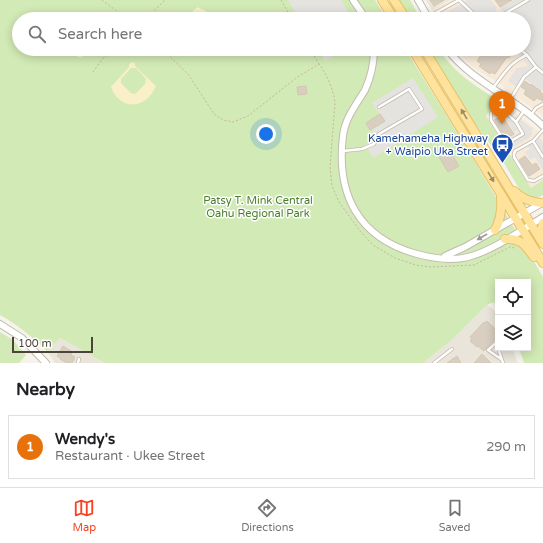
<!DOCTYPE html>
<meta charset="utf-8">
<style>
body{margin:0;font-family:"Varela Round",sans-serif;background:#f2f2f2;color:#202124}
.controls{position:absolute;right:12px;bottom:12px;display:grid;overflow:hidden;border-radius:0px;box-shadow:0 2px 10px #0003}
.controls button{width:36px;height:36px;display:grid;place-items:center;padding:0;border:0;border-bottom:1px solid #e0e0e0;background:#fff;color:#202124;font:20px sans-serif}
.scale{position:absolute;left:12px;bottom:10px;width:81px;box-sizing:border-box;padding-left:4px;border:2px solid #4b4439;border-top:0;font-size:11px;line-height:14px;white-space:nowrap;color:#4b4439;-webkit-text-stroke:3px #fff;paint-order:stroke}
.you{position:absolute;left:266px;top:134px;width:14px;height:14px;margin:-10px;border:3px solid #fff;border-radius:50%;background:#1a73e8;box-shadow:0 0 0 6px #1a73e833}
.badge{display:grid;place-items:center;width:26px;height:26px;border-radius:50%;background:#fc3f1d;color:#fff;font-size:13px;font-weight:700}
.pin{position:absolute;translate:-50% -33px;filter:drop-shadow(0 1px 2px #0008)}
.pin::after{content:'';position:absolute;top:21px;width:14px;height:12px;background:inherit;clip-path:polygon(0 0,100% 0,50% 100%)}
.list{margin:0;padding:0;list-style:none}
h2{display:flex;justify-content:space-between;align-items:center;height:52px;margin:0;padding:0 16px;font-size:17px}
h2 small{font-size:13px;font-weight:400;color:#757577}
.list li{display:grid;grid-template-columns:26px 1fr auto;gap:12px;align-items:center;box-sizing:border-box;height:64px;margin:0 8px 8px;padding:0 8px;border:1px solid #e0e0e0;border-radius:0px}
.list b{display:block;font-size:15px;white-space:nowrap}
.list p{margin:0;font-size:13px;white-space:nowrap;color:#757577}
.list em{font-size:13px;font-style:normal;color:#757577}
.icon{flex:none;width:22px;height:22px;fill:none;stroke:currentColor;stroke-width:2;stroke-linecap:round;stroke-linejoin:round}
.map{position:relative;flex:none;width:543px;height:363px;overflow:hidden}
.search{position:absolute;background:#fff;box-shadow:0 2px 10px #0003;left:12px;right:12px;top:12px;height:44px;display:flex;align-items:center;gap:10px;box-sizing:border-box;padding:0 14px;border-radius:22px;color:#757577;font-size:15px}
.sheet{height:124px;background:#fff}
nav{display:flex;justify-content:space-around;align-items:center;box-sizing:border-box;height:56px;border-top:1px solid #e0e0e0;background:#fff;font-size:11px;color:#757577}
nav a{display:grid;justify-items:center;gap:2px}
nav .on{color:#fc3f1d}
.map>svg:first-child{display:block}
</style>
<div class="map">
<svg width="543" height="363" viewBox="0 0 543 363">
<rect width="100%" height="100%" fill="#f6f3ec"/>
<path fill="#eae5da" d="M 426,0 L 449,0 L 432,10 Z
M 487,305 L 498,313 L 498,348 L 512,348 L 518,363 L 423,363 L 454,338 Z
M 60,338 L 105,363 L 55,363 L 47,351 Z"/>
<path fill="#f7ead8" d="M 449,0 L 543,0 L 543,116 L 494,80 L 471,66 L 456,49 L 524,49 L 524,19 L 437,19 L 432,10 Z
M 498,100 L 535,128 L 543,136 L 543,180 L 531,188 L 486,116 Z"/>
<path fill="#d2eab5" d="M 0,0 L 375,0 L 387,19 L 19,19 L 19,49 L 405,49 L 465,145 L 543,277 L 543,363 L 524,363 L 519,348 L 528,348 L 528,282 L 498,282 L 498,302 L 491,303 L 487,305 L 454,338 L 423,363 L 105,363 L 60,338 L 47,351 C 32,337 18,325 0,315 Z
M 399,0 L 410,0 L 421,19 L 411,19 Z
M 429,49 L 439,49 C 452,71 476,87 498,100 L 486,116 L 531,188 L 543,180 L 543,195 L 537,198 L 531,197 L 526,195 L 520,190 L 501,158 L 474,123 Z
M 0,332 L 13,340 L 26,355 L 19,363 L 0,363 Z"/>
<path fill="#f9efc9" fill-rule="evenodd" d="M 197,7 L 206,11 L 212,19 L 197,19 L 194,16 L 190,16 L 187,19 L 185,19 Z
M 79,12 L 87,19 L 68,19 L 75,14 Z
M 66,49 L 89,49 L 81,58 L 73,55 Z
M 132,62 L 135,63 L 135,66 L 156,86 C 146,110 120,111 111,87 L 129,67 L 129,64 ZM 131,68 L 136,68 L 146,79 L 145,84 L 135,94 L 131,93 L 121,83 L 121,79 Z"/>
<path fill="#e5e3e0" d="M 288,0 L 341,0 L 353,19 L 299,19 Z
M 467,0 L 490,0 L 497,7 L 495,10 L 498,13 L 502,11 L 500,8 L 514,0 L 543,0 L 543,91 L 525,79 L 518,88 L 508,81 L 517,68 L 528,66 L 514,49 L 524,49 L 524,19 L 475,19 L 466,12 L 460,19 L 445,19 L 443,15 Z
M 318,49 L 345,49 L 325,61 Z
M 461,49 L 482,49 L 475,56 L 472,54 L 469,57 Z
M 413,78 L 438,117 L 373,158 L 365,145 L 376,138 L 371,130 L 385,122 L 372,103 Z
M 516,116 L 533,129 L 531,131 L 533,133 L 529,138 L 509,150 L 504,141 L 519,132 L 517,130 L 514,132 L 507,121 Z
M 540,138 L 543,143 L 543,170 L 535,157 L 530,160 L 525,152 L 530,149 L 527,146 Z"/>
<path fill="#d8cfc1" stroke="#d3c7b4" d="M 430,0 L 444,0 L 434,6 Z
M 495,0 L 512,0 L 500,7 Z
M 467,13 L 474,19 L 462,19 Z
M 485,49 L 503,49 L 511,55 L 509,58 L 507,57 L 495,74 L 491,72 L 490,74 L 479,66 L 481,64 L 477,61 Z
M 525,81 L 530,85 L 531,84 L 541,91 L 540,92 L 543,94 L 543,101 L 537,98 L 534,101 L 524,94 L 526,90 L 521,87 Z
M 306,86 L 307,94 L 298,95 L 297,87 Z
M 380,114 L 385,121 L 370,130 L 366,123 Z
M 502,116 L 514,134 L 506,139 L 494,120 Z
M432 139a4 4 0 1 1 8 0a4 4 0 1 1-8 0Z
M 450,151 L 459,166 L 448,172 L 439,157 Z
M 525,156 L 532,165 L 536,163 L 540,169 L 529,176 L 519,160 Z
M 487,321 L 495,329 L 493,330 L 498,336 L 484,351 L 478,346 L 477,347 L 470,341 L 472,339 L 470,337 L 484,322 L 485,323 Z
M 63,346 L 71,351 L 70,353 L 72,354 L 71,355 L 75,357 L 72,363 L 67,363 L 60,359 L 61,358 L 57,356 Z
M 482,354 L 491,363 L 474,363 Z
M 457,356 L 461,363 L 447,363 Z"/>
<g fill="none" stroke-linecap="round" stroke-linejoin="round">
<defs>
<path id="service" d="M 459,0 L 479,19
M 428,17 L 459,0
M 497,19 L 499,17 L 528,0
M 527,55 L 536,67 L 543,73
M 493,88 C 504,74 510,62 527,55 L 520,49
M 510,100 L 524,77 L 536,67
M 531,115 L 536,108 L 543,104
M 516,122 L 500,107 L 496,107 L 491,113 L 491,120 L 506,144 L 523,134 L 516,122 L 524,111
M 543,130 L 533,141 L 543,157
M 533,141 L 515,151 L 514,154 L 514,157 L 528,180 L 534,181 L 543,176
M 343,151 L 362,149 L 374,144 L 379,134 L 422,109 L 409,89 L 379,107
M 498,346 L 497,342 L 488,350 L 501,359
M 498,348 L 503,363
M 78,363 L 79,359
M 434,363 L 452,349"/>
<path id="tertiary" d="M 353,0 L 366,19
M 418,0 L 429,19
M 374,49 C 374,63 371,77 365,90 C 356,105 345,118 343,136 C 336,194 358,238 417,254 C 432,258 453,261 468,257 C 492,251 522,230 543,217
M 447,49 C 472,82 514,97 543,126
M 445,256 L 465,247 L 542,203
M 0,324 L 22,338 L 46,363"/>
<path id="primary" d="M 382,0 L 394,19
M 394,0 L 406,19
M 412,49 L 543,263
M 424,49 L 543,244
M 514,191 C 522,199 530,202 541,203
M 495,230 C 501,219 502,209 501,197
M 505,239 C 521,238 525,245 534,257
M 543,241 L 541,232 L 543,223"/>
</defs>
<use href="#service" stroke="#c2bbae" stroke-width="4"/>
<use href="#tertiary" stroke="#c2bbae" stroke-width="8"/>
<use href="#primary" stroke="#e6c16a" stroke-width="10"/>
<path stroke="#c4b79f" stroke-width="1" stroke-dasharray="2 2" stroke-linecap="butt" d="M 102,0 L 127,19
M 281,0 L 292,19
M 146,19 L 165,0
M 162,49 L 188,74 L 214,114 L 223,120 L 233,122 L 248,116 L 296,78 L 319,64 C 328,77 333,88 335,103 L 330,167 L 332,186 L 339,202 L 360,231 L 373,245 L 395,258 L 416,265 L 430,267 L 474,265 L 510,247 L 515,248
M 310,49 L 319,64
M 93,72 L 103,58 L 116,49"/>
<use href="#service" stroke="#fff" stroke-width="2.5"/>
<use href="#tertiary" stroke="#fff" stroke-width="6"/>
<use href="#primary" stroke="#ffe39c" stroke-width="8"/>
</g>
<defs><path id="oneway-solid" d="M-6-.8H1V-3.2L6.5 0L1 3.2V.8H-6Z"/></defs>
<g fill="#9c8c66">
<use href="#oneway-solid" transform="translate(464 114) rotate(-121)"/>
<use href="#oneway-solid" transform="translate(491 177) rotate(59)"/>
</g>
<use fill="#9c9892" href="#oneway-solid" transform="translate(482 237) rotate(150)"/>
<defs>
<symbol id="bus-pin" viewBox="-11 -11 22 30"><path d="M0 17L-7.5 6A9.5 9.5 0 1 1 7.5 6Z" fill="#1a4fb4" stroke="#fff"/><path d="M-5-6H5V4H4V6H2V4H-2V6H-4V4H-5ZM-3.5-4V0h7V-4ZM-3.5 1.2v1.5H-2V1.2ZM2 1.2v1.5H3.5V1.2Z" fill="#fff"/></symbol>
</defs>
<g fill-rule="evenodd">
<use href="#bus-pin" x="490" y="132" width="25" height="34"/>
</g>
<g text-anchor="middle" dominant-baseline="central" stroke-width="3" stroke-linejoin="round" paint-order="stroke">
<g font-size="11" fill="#164399" stroke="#fff" text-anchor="end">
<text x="488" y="138">Kamehameha Highway<tspan x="488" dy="13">+ Waipio Uka Street</tspan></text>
</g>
<g font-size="11" fill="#4a7f2a" stroke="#fff">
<text x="258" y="200">Patsy T. Mink Central<tspan x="258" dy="13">Oahu Regional Park</tspan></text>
</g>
</g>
</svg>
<div class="controls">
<button><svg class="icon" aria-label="locate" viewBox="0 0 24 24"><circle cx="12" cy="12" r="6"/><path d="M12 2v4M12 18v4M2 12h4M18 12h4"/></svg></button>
<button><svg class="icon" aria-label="layers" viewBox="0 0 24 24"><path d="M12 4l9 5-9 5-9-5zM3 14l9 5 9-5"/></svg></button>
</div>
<div class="scale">100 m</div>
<div class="you"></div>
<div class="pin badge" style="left:502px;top:124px;background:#e8710a">1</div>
<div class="search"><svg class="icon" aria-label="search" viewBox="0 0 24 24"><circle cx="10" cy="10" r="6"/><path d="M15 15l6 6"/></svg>Search here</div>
</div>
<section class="sheet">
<h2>Nearby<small></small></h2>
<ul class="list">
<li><span class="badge" style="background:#e8710a">1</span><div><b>Wendy's</b><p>Restaurant · Ukee Street</p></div><em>290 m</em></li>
</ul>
</section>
<nav>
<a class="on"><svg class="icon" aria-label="map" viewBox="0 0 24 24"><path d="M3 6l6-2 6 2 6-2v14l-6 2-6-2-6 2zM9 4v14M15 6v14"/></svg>Map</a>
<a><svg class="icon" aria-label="directions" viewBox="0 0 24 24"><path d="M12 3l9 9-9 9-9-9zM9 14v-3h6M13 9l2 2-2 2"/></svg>Directions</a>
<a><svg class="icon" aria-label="saved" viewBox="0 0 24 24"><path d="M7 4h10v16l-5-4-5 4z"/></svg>Saved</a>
</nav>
